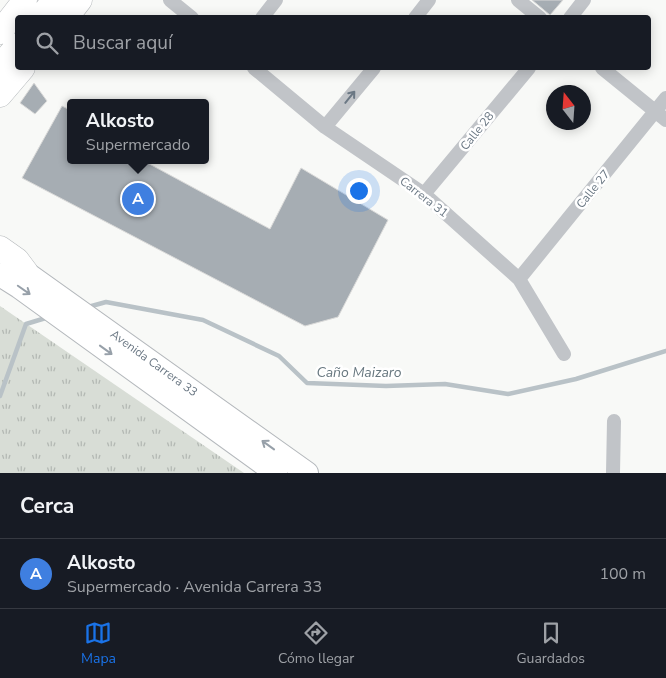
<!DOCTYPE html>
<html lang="es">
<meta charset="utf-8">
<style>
body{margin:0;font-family:"Nunito Sans",sans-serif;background:#20242c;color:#f1f3f6}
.compass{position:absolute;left:546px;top:85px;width:45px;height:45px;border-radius:50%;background:#171b24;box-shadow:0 2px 12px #0003;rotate:343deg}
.you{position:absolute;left:358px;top:190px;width:18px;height:18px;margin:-12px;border:4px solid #fff;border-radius:50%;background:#1a73e8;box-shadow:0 0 0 8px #1a73e833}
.badge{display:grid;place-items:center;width:32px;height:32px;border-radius:50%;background:#1a73e8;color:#fff;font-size:16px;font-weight:700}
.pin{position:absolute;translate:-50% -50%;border:2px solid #fff;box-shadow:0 1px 5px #0006}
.popup{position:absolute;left:67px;top:99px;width:142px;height:65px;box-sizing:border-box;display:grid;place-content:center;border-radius:5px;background:#171b24;filter:drop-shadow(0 1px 4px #0005);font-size:16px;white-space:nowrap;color:#9ea1a6}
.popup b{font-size:19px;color:#f1f3f6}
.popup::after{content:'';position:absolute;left:50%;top:100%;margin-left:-10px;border:10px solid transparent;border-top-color:#171b24}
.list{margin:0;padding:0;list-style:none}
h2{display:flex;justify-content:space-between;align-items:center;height:65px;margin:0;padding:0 20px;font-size:21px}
h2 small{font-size:16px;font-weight:400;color:#9ea1a6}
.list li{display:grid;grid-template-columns:32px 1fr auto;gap:15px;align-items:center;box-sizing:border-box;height:70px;padding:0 20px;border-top:1px solid #363941}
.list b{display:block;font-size:19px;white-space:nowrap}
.list p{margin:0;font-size:16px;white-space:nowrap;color:#9ea1a6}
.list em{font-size:16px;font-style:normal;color:#9ea1a6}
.icon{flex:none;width:28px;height:28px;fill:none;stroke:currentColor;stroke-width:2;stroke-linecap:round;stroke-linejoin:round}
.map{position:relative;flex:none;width:666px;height:473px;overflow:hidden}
.search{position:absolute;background:#171b24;box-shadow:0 2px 12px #0003;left:15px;right:15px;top:15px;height:55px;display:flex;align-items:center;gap:12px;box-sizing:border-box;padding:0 18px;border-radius:5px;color:#9ea1a6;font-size:19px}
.sheet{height:135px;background:#171b24}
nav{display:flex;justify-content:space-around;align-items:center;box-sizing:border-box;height:70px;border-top:1px solid #363941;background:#171b24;font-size:14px;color:#9ea1a6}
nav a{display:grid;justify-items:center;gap:2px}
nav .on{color:#1a73e8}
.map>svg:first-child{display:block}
</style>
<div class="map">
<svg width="666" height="473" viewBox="0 0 666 473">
<defs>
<pattern id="park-tufts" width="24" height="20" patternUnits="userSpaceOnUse" patternTransform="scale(1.25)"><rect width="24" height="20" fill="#d8ddd6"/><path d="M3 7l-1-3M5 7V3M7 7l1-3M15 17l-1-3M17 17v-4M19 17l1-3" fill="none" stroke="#b3b8b3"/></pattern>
</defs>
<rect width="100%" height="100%" fill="#f8f9f7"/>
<path fill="url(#park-tufts)" d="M 0,306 L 244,473 L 0,473 Z"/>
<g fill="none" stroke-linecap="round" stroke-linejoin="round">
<path stroke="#b9c2c7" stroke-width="4.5" d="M 88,307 L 106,302 L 203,320 L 279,356 L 307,383 L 386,386 L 445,384 L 508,394 L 576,379 L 666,351
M 0,396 L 26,324 L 49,317"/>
</g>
<path fill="#a6adb3" stroke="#dadad9" d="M 532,0 L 563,0 L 550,15 Z
M 34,83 L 47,101 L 35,114 L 20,103 Z
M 62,106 L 70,110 L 70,160 L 142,160 L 270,229 L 301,168 L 388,220 L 338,317 L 305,326 L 22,178 Z"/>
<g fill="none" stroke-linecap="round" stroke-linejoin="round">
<defs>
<path id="primary" d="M 11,262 L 307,473
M 0,275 L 19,287 L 276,473"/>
<path id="trunk" d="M 40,18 L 54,0
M 66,18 L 80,0
M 0,32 L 25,0
M 0,66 L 18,45
M 0,95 L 23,68
M 0,248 L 17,260 L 26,272"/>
</defs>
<use href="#primary" stroke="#b4b8bc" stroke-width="24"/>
<use href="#trunk" stroke="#b4b8bb" stroke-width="25"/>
<path stroke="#c1c4c8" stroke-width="14" d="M 170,0 L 192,18
M 518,0 L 540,18
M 262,18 L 276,0
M 415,18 L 429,0
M 570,18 L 584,0
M 254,68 L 325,127 L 424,194 L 519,279 L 564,354
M 602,68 L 666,120
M 325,127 L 374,68
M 424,194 L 529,68
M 519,279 L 666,98
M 613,473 L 614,421"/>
<use href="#primary" stroke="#fff" stroke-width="22"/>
<use href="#trunk" stroke="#fff" stroke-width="24"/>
</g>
<defs><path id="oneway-shaft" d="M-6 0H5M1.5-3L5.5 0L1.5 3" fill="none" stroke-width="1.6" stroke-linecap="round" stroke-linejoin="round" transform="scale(1.25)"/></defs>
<use stroke="#6b7884" href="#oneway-shaft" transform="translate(350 97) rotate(-51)"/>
<g stroke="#97a0a9">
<use href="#oneway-shaft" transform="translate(24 290) rotate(35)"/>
<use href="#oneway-shaft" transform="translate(106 350) rotate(36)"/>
<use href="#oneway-shaft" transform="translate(268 445) rotate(-144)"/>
</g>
<g text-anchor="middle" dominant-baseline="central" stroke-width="5" stroke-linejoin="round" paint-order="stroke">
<g font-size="12" fill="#6b7884" stroke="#fff">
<text transform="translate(477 131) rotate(-51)">Calle 28</text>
<text transform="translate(593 189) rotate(-51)">Calle 27</text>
<text transform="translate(424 197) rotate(38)">Carrera 31</text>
<text transform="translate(154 363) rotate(36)">Avenida Carrera 33</text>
</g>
<g font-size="14" font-style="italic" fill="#67777f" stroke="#fff">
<text x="359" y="372">Caño Maizaro</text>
</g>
</g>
</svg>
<svg class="compass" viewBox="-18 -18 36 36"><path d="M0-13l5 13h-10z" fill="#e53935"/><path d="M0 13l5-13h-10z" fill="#9ea1a6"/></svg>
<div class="you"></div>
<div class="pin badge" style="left:138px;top:199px;background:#3f7fe0">A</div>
<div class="popup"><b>Alkosto</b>Supermercado</div>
<div class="search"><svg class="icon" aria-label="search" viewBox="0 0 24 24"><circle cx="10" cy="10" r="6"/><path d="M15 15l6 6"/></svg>Buscar aquí</div>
</div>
<section class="sheet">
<h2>Cerca<small></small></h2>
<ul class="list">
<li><span class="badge" style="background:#3f7fe0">A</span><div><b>Alkosto</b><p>Supermercado · Avenida Carrera 33</p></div><em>100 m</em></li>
</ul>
</section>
<nav>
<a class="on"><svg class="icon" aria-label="map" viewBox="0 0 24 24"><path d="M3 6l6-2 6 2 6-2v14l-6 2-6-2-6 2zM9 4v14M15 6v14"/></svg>Mapa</a>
<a><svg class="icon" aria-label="directions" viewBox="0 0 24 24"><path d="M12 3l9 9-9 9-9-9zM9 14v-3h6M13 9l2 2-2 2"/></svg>Cómo llegar</a>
<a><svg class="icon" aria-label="saved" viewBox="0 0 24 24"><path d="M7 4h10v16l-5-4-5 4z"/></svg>Guardados</a>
</nav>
